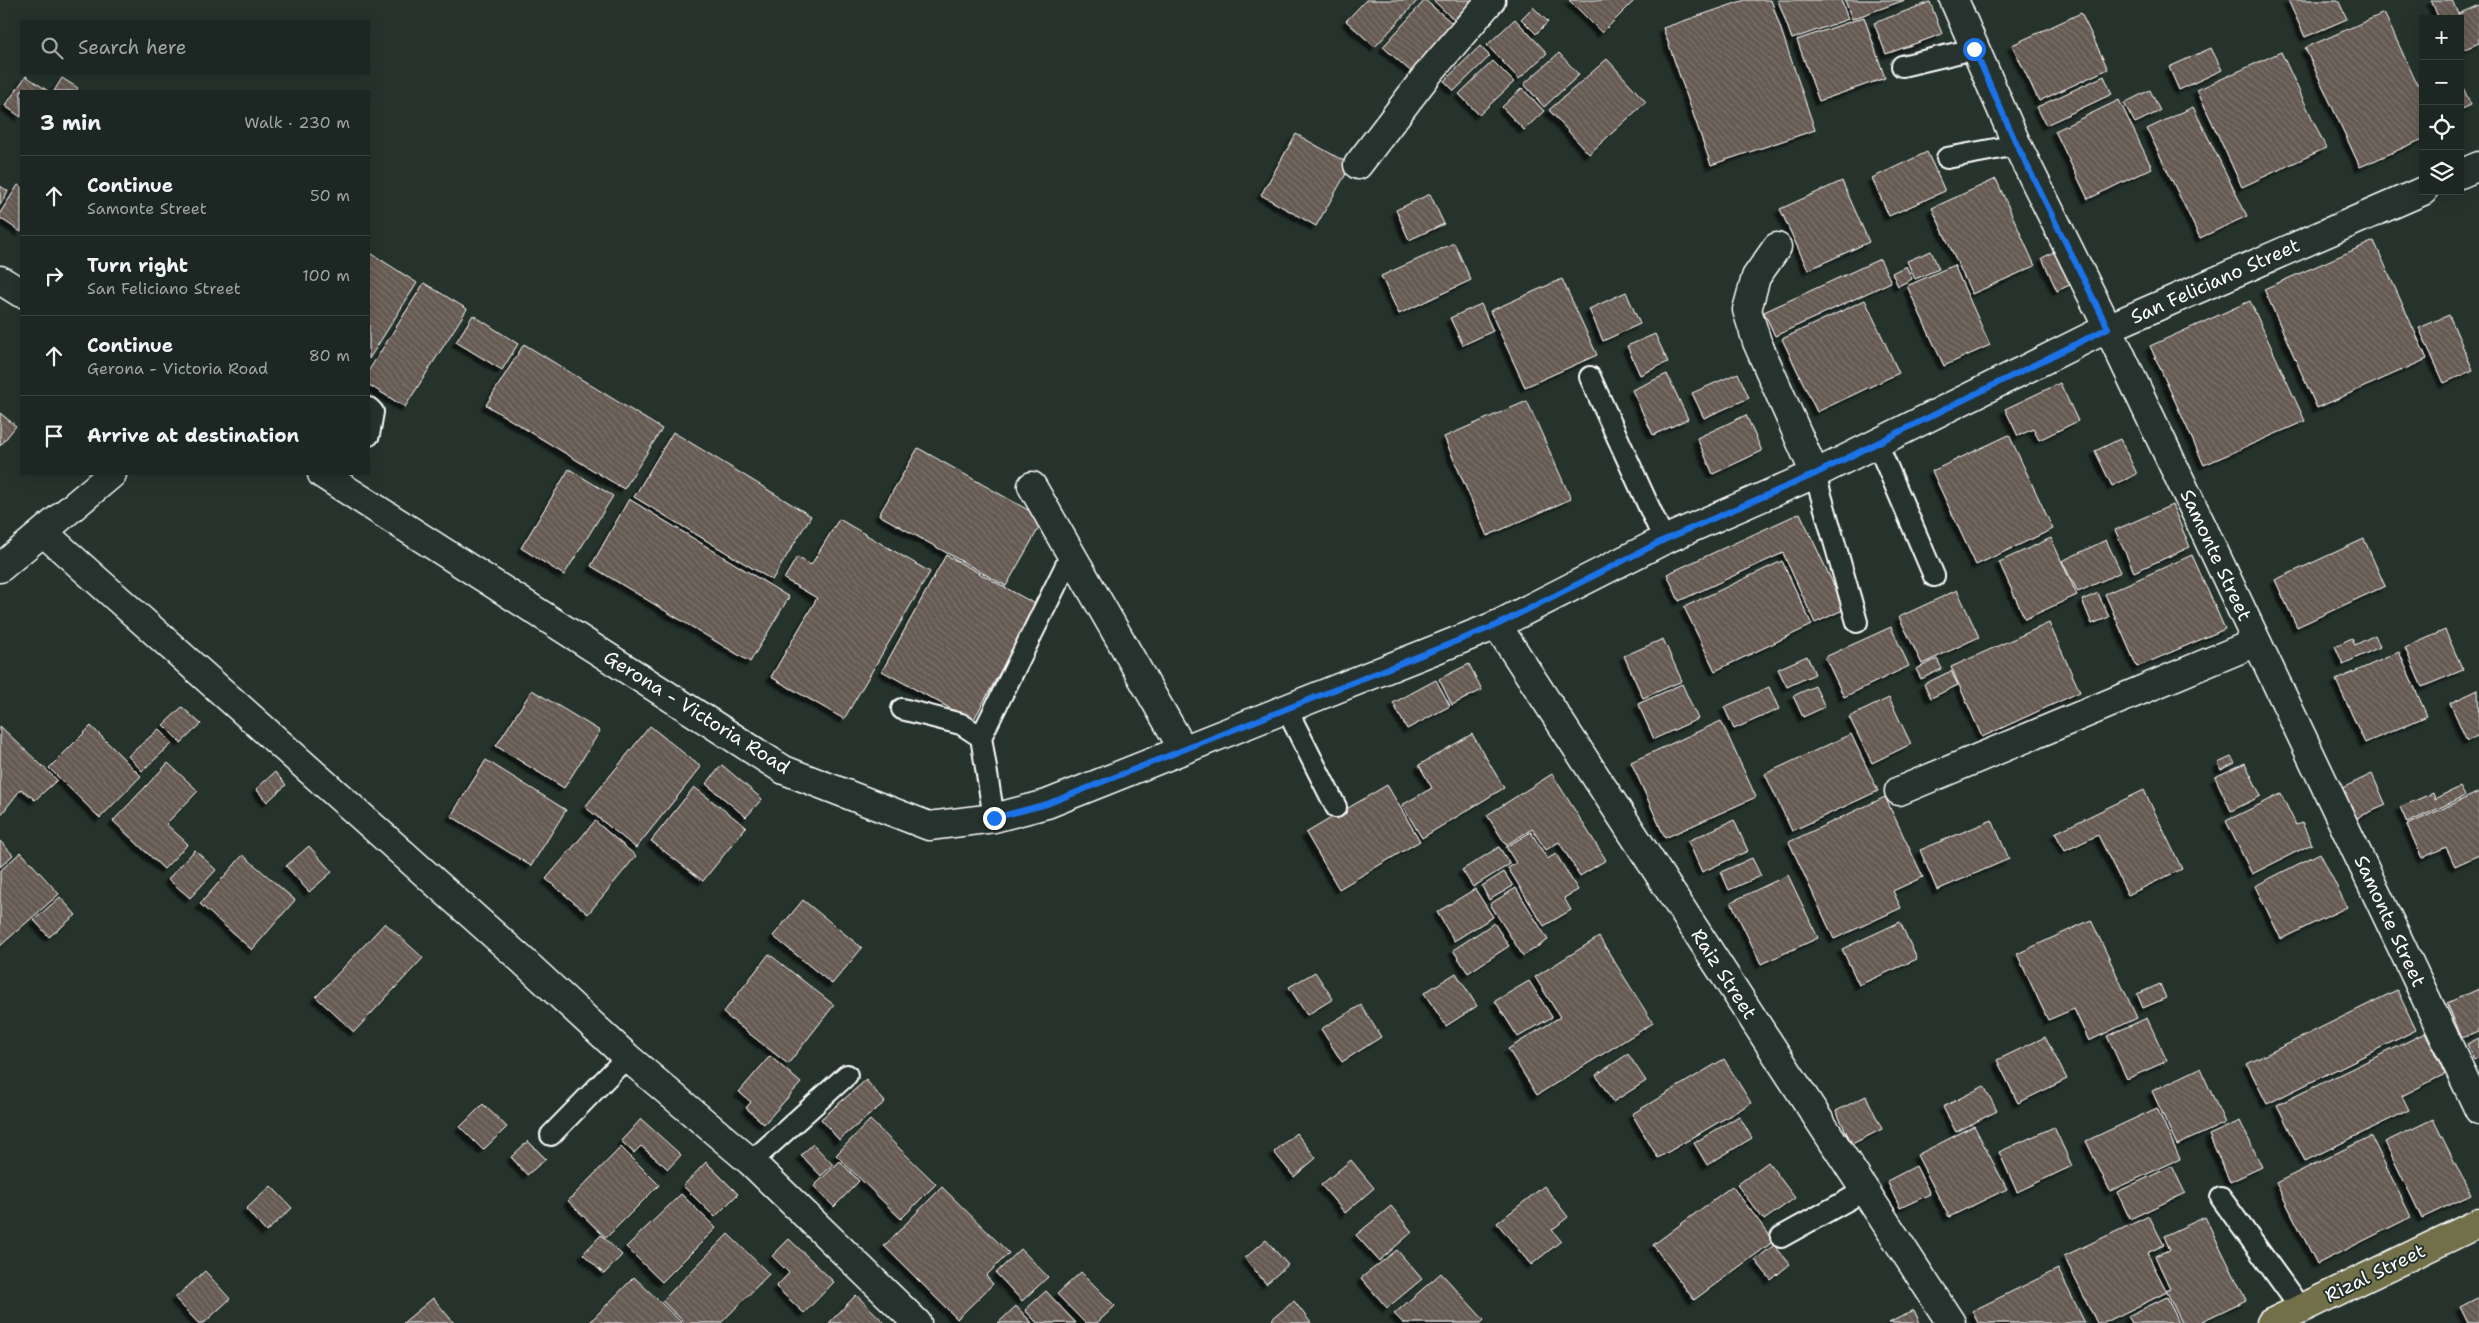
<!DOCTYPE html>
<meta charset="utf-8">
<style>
body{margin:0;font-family:"Shantell Sans",sans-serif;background:#252e2a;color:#f1f3f6}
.controls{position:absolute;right:15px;top:15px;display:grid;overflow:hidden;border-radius:0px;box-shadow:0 2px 12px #0003}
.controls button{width:45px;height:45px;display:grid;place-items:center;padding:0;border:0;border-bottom:1px solid #3a4340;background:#1c2622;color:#f1f3f6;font:25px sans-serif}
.stop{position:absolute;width:15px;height:15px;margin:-11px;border:4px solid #1a73e8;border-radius:50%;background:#fff}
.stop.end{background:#1a73e8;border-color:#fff;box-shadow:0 1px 5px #0008}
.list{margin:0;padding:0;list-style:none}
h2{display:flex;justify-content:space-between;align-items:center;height:65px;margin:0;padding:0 20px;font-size:21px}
h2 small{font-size:16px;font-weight:400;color:#a0a5a5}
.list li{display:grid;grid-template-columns:32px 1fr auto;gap:15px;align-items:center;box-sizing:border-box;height:80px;padding:0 20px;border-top:1px solid #3a4340}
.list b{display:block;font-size:19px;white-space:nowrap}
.list p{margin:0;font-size:16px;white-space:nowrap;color:#a0a5a5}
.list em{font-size:16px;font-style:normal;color:#a0a5a5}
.icon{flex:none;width:28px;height:28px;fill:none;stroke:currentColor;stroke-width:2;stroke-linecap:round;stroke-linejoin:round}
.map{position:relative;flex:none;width:2479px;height:1323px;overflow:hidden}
.search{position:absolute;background:#1c2622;box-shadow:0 2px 12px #0003;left:20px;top:20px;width:350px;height:55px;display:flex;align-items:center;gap:12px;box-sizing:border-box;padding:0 18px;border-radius:0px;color:#a0a5a5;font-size:19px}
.panel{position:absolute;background:#1c2622;box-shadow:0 2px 12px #0003;left:20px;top:90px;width:350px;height:385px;border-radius:0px}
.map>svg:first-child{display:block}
</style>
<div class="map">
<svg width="2479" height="1323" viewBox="0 0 2479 1323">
<defs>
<pattern id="building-back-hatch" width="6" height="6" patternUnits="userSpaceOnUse" patternTransform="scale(1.25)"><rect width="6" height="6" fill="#655a52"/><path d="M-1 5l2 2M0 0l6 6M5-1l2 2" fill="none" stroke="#7c736c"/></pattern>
<filter id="shadow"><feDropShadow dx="-4.5" dy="4.5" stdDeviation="1" flood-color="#0009"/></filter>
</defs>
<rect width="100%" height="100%" fill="#26332d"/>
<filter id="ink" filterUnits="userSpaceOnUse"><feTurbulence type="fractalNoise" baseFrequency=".02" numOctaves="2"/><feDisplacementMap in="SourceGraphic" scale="10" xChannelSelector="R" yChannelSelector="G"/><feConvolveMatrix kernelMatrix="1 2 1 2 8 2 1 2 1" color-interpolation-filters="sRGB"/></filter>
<g filter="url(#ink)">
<path fill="url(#building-back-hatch)" stroke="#fff" filter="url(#shadow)" d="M 1366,0 L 1418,0 L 1375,47 L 1346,21 Z
M 1425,0 L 1458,28 L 1416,76 L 1383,47 Z
M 1433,0 L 1472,0 L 1454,20 Z
M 1569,0 L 1635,0 L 1602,33 Z
M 1745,0 L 1771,0 L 1815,130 L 1711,165 L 1663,28 Z
M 1778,0 L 1841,0 L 1848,19 L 1792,39 Z
M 1845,0 L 1905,0 L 1852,19 Z
M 2288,0 L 2338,0 L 2347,19 L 2305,37 Z
M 2431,0 L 2452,0 L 2458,14 L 2479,5 L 2479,43 L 2460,51 L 2460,19 L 2439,19 Z
M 1930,2 L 1942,34 L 1886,54 L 1874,23 Z
M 1533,7 L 1548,22 L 1536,34 L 1521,19 Z
M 2081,13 L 2108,69 L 2039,101 L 2012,45 Z
M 2384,13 L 2417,84 L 2423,82 L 2423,139 L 2360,167 L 2305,48 Z
M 1864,17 L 1885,78 L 1819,101 L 1797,40 Z
M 1515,19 L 1547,53 L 1519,79 L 1487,45 Z
M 1480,46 L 1490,56 L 1454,91 L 1444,81 Z
M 2211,48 L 2222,70 L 2179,90 L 2169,67 Z
M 2281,52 L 2326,148 L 2242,187 L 2197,90 Z
M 1559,53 L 1579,75 L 1544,107 L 1524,84 Z
M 1607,59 L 1646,102 L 1589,154 L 1549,110 Z
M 1493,61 L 1514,82 L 1479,115 L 1459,94 Z
M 26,76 L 48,91 L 21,91 L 21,117 L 5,106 Z
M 2104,76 L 2112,94 L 2046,125 L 2037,107 Z
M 62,78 L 78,88 L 76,91 L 54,91 Z
M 2460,81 L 2471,105 L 2460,110 Z
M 1522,88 L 1544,111 L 1524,130 L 1502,107 Z
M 2150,90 L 2160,111 L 2135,123 L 2124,103 Z
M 2119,100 L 2152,168 L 2088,199 L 2055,131 Z
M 2193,107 L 2247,216 L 2200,238 L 2147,129 Z
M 1296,134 L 1351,165 L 1316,226 L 1261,195 Z
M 1927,152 L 1945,191 L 1889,216 L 1872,178 Z
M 1996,179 L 2035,266 L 1972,294 L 1932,208 Z
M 1842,181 L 1869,242 L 1808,270 L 1780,209 Z
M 18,185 L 21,187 L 21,232 L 0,218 L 0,213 Z
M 0,186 L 8,191 L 0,205 Z
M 1430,194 L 1444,224 L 1409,240 L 1396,210 Z
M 2374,241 L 2427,359 L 2317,408 L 2264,289 Z
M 1454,243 L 1471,280 L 1399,314 L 1381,276 Z
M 2060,249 L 2076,282 L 2057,291 L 2042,258 Z
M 1931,251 L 1939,269 L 1915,279 L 1907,261 Z
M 369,252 L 417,283 L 369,359 Z
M 1880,259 L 1891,282 L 1775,336 L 1764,312 Z
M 1954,265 L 1990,345 L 1944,366 L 1907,286 Z
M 1906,266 L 1912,279 L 1898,286 L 1892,273 Z
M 1562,279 L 1597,355 L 1525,387 L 1490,311 Z
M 424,283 L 467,309 L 405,407 L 369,385 L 369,370 Z
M 1626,292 L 1640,324 L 1603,341 L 1589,309 Z
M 1865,300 L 1899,373 L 1817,412 L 1782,339 Z
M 2250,301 L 2305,421 L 2204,465 L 2150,346 Z
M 1481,304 L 1493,331 L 1463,345 L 1450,318 Z
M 473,315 L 518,344 L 502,370 L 456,342 Z
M 2449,315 L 2473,370 L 2444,383 L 2419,328 Z
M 1655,334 L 1668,362 L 1640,375 L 1627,346 Z
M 524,344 L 662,429 L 624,489 L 486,405 Z
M 1738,373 L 1749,398 L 1704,418 L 1692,393 Z
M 1667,374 L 1688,419 L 1653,435 L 1632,390 Z
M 2060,383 L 2078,421 L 2039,440 L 2033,429 L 2018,436 L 2005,409 Z
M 1527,401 L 1571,499 L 1487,536 L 1444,437 Z
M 0,413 L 16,426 L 0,446 Z
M 1746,415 L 1762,451 L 1713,474 L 1697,438 Z
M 673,432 L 811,516 L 772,580 L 634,497 Z
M 2009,435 L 2053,529 L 1976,565 L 1932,471 Z
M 2120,439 L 2137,474 L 2112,486 L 2095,451 Z
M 918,448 L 1044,519 L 1006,586 L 879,515 Z
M 569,469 L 613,496 L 564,575 L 521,548 Z
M 629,499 L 789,597 L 750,662 L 591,566 Z
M 2172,505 L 2190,547 L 2134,572 L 2115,530 Z
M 1800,513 L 1845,609 L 1815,623 L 1783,553 L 1679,601 L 1667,574 Z
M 839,519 L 930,572 L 844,719 L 771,677 L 817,598 L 784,579 L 797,557 L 811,565 Z
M 2051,538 L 2077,595 L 2025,619 L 1999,562 Z
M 2364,539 L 2385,586 L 2297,627 L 2275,580 Z
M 2106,540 L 2121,572 L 2078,592 L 2062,561 Z
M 946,555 L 1037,605 L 973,721 L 882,671 Z
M 2192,555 L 2225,629 L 2137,667 L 2105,594 Z
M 1782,561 L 1812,625 L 1715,671 L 1684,607 Z
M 1957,590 L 1979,637 L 1922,664 L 1899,617 Z
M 2098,593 L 2109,617 L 2092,624 L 2082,600 Z
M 2049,623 L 2080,692 L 1982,737 L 1951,667 Z
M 1891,627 L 1909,666 L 1844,697 L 1825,657 Z
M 2445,630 L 2463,670 L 2422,687 L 2405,648 Z
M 2375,635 L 2380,647 L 2343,664 L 2335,646 L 2352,638 L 2355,645 Z
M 1663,639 L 1682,681 L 1643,698 L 1624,656 Z
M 2399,652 L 2427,716 L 2365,743 L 2336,680 Z
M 1807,656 L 1815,674 L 1787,687 L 1778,669 Z
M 1937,659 L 1942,669 L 1921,679 L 1916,669 Z
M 1469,664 L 1482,690 L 1452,705 L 1439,679 Z
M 1951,671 L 1958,685 L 1931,698 L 1924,684 Z
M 1436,680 L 1450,706 L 1407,729 L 1393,703 Z
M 1682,684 L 1698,719 L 1654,739 L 1638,704 Z
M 1815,686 L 1825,707 L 1803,717 L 1793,696 Z
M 1769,687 L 1779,709 L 1734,729 L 1724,707 Z
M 532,690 L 600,731 L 564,788 L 496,746 Z
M 2478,690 L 2479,735 L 2467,741 L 2450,703 Z
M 1889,698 L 1911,744 L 1872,763 L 1849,717 Z
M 182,707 L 201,724 L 181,743 L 163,725 Z
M 1721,721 L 1756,797 L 1665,838 L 1631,762 Z
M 0,726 L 57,780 L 35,800 L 21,789 L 0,816 Z
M 91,726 L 141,776 L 100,818 L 49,768 Z
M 650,726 L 701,767 L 636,848 L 585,807 Z
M 159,729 L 173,743 L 142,771 L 128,756 Z
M 1472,734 L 1504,788 L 1422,838 L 1402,805 L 1432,788 L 1419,765 Z
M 1851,734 L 1878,791 L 1792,831 L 1765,774 Z
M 2231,757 L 2235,763 L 2221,770 L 2218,763 Z
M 486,760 L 566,810 L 531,866 L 451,816 Z
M 168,763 L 198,791 L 166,824 L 188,844 L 164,869 L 113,821 Z
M 2245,763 L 2261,796 L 2231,811 L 2215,777 Z
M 722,765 L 762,799 L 746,817 L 706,784 Z
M 275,772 L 286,785 L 267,802 L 256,789 Z
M 1552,774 L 1606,860 L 1580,876 L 1559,842 L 1546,850 L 1532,829 L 1506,845 L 1487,815 Z
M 2372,774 L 2386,805 L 2352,820 L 2338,790 Z
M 1387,785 L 1420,841 L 1339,889 L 1306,833 Z
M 694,787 L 746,827 L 703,881 L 651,841 Z
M 2460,787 L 2465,796 L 2407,823 L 2400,807 L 2433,793 L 2435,799 Z
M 2144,790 L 2182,869 L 2128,895 L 2098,835 L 2065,851 L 2055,833 Z
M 2479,792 L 2479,855 L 2455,866 L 2446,847 L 2422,858 L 2407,825 Z
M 2281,794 L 2296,825 L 2302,823 L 2312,844 L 2252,874 L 2226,821 Z
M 1885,797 L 1923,877 L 1893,891 L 1901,908 L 1834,939 L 1789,842 Z
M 1734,820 L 1748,851 L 1702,872 L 1688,841 Z
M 1992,820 L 2009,859 L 1937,890 L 1920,850 Z
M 595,821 L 636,856 L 588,914 L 546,879 Z
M 1531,832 L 1547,859 L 1556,854 L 1578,890 L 1564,898 L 1571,910 L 1544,926 L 1508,868 L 1516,863 L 1506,847 Z
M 0,841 L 13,855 L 0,867 Z
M 309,846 L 332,872 L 309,892 L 286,866 Z
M 1499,847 L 1510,864 L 1473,887 L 1462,870 Z
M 195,850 L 216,870 L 190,898 L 168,879 Z
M 21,852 L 59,894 L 0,946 L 0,871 Z
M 2320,853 L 2347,907 L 2281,939 L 2255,886 Z
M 243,855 L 295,900 L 252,950 L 200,904 Z
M 1752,858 L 1761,876 L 1729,890 L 1721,872 Z
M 1504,872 L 1513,886 L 1489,900 L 1482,886 Z
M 1788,875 L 1818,938 L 1761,964 L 1731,902 Z
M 1516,888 L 1548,940 L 1523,956 L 1490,904 Z
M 1475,889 L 1493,917 L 1454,941 L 1437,912 Z
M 60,897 L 76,915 L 49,937 L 34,920 Z
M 803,900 L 862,948 L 832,984 L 773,936 Z
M 2091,920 L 2137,1018 L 2089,1041 L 2074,1009 L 2048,1020 L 2017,954 Z
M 1900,922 L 1917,959 L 1859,985 L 1842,949 Z
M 385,923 L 423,958 L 354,1032 L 316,997 Z
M 1494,923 L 1509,946 L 1468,973 L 1453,950 Z
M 1599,937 L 1653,1023 L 1537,1095 L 1508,1049 L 1560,1017 L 1535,977 Z
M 769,954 L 834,1005 L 788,1064 L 723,1013 Z
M 1315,972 L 1333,999 L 1307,1015 L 1289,987 Z
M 1456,973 L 1477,1006 L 1446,1026 L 1424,993 Z
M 1529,981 L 1552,1017 L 1518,1037 L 1495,1001 Z
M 2160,984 L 2166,998 L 2143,1008 L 2137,994 Z
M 2479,989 L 2479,1031 L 2462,1038 L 2447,1003 Z
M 2397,990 L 2416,1030 L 2267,1104 L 2247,1064 Z
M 1361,1005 L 1381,1037 L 1342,1062 L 1321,1029 Z
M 2147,1018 L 2167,1061 L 2127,1079 L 2107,1036 Z
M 2425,1033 L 2445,1074 L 2402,1096 L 2409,1110 L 2305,1161 L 2277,1105 Z
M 2045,1037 L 2067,1079 L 2018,1103 L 1997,1060 Z
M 2479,1038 L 2479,1057 L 2474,1060 L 2467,1044 Z
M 1628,1054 L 1646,1081 L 1613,1102 L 1596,1075 Z
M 770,1056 L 801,1083 L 764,1124 L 746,1108 L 751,1102 L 739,1092 Z
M 1724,1059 L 1751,1103 L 1658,1158 L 1632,1114 Z
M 2200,1068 L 2225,1123 L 2177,1145 L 2152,1091 Z
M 866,1080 L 885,1102 L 839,1140 L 821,1119 Z
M 1984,1086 L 1997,1111 L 1956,1132 L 1943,1107 Z
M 1866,1096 L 1882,1129 L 1852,1144 L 1836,1111 Z
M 483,1104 L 507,1127 L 483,1150 L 460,1127 Z
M 2157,1108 L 2180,1159 L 2110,1191 L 2086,1141 Z
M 1739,1116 L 1752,1138 L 1707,1165 L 1694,1143 Z
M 641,1119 L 681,1155 L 668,1169 L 641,1146 L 634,1153 L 621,1141 Z
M 2433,1119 L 2471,1195 L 2422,1218 L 2385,1142 Z
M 870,1120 L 936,1184 L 901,1219 L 836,1155 Z
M 2240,1121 L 2262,1167 L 2230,1182 L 2209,1135 Z
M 1974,1126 L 2007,1189 L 1949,1217 L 1917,1155 Z
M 2054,1127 L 2072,1166 L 2017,1192 L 1999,1152 Z
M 1296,1133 L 1316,1158 L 1294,1177 L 1274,1152 Z
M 2371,1136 L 2411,1217 L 2317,1264 L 2276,1183 Z
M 528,1141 L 546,1159 L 527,1175 L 511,1157 Z
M 813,1144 L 833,1165 L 821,1176 L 801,1155 Z
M 621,1147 L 659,1185 L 606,1238 L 568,1201 Z
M 1351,1160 L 1374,1188 L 1345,1213 L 1321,1185 Z
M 840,1161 L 859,1181 L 834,1207 L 814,1186 Z
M 706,1162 L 738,1194 L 715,1217 L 683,1186 Z
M 1768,1162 L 1795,1198 L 1764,1220 L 1737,1185 Z
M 1916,1166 L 1930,1194 L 1900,1208 L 1887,1181 Z
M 2172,1166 L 2185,1193 L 2130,1219 L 2117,1192 Z
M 271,1186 L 292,1208 L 266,1232 L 246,1209 Z
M 1544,1186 L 1568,1217 L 1552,1230 L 1561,1241 L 1531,1265 L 1497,1223 Z
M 1732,1186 L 1774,1241 L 1694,1300 L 1653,1245 Z
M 942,1187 L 1009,1253 L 986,1276 L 993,1284 L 957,1319 L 884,1246 Z
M 681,1194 L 716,1228 L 662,1282 L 626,1247 Z
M 1391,1206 L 1412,1232 L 1379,1261 L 1356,1235 Z
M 2149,1216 L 2164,1245 L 2147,1253 L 2167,1292 L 2104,1323 L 2097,1323 L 2064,1256 Z
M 2205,1217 L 2246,1300 L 2198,1323 L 2182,1323 L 2166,1290 L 2170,1288 L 2155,1256 L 2170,1250 L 2164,1236 Z
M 728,1234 L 769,1274 L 721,1323 L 685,1323 L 662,1301 Z
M 601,1235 L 622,1255 L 604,1274 L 583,1254 Z
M 789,1239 L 834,1282 L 804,1313 L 776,1287 L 789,1273 L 772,1256 Z
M 1266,1240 L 1288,1265 L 1266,1284 L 1245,1258 Z
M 1774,1245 L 1790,1264 L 1771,1280 L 1755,1260 Z
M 1021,1249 L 1048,1277 L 1022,1301 L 996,1273 Z
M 1397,1250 L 1422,1279 L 1387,1308 L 1361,1278 Z
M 2058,1269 L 2085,1323 L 1978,1323 L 1972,1311 Z
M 205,1271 L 230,1299 L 204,1323 L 198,1323 L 175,1298 Z
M 1081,1272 L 1115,1306 L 1097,1323 L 1085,1323 L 1057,1294 Z
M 1441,1273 L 1484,1320 L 1481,1323 L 1403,1323 L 1394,1314 Z
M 634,1277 L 682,1323 L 589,1323 Z
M 1046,1291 L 1076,1323 L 1037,1323 L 1025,1310 Z
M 856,1295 L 885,1323 L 829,1323 Z
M 2167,1297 L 2179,1323 L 2132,1323 L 2128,1316 Z
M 2479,1297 L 2479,1323 L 2468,1323 L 2460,1307 Z
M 433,1298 L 454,1323 L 403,1323 Z
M 1294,1301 L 1311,1323 L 1276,1323 L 1272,1319 Z
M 1016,1306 L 1032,1323 L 998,1323 Z
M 1914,1310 L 1920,1323 L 1889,1323 Z"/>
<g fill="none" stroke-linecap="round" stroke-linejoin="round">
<defs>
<path id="lane" d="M 1902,66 L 1974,49
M 1947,158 L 2017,145
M 1590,377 L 1664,540
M 369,408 L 373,412 L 369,435
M 1877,443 L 1934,576
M 1815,474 L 1857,622
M 1286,708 L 1336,807
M 902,709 L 961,724 L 981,737 L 994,818
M 981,737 L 1071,555
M 551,1135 L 627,1057
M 751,1162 L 847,1075
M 2221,1198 L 2301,1309
M 1781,1237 L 1864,1191"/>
<path id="street" d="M 1954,0 L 2017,145 L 2108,328 L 2479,1110
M 1358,165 L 1427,75 L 1491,0
M 1777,247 L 1756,277 L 1747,310 L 1757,342 L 1815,474
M 1032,486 L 1183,749
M 43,532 L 521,959 L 627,1057 L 751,1162 L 917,1323
M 0,568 L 112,474
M 1497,625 L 1951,1323
M 1899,791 L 2257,642"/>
<path id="secondary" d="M 2460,174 L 2479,166
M 0,280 L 21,293
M 322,474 L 784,770 L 929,826 L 994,818 L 1047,804 L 1497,625 L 1664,540 L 1815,474 L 2108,328 L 2423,191"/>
<path id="primary" d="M 2271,1323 L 2479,1223"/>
</defs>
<use href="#lane" stroke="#fff" stroke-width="24"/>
<use href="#street" stroke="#fff" stroke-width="31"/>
<use href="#secondary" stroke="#fff" stroke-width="31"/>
<use href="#primary" stroke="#fff" stroke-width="31"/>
<use href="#lane" stroke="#26332d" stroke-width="20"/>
<use href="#street" stroke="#26332d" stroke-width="28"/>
<use href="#secondary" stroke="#26332d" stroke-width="28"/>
<use href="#primary" stroke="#71704a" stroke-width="28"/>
</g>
</g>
<g fill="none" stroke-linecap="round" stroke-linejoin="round" filter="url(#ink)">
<path stroke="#1a73e8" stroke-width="6" d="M 994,818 L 1047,804 L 1497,625 L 1664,540 L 1815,474 L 2108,328 L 2017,145 L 1974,49"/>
</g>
<g text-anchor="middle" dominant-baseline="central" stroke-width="4" stroke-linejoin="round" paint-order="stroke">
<g font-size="19" fill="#fff" stroke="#26332d">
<text transform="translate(2215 281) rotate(-24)">San Feliciano Street</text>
<text transform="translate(2216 555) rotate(65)">Samonte Street</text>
<text transform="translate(697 712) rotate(32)">Gerona - Victoria Road</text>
<text transform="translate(2390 921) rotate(65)">Samonte Street</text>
<text transform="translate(1724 974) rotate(57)">Raiz Street</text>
<text transform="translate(2375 1273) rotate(-26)">Rizal Street</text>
</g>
</g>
</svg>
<div class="controls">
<button>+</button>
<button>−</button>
<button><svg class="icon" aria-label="locate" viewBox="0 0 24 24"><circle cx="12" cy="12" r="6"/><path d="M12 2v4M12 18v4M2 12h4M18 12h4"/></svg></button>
<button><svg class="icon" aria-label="layers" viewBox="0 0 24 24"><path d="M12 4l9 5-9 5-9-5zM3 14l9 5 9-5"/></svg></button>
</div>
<div class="stop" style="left:1974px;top:49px"></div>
<div class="stop end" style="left:994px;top:818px"></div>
<div class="search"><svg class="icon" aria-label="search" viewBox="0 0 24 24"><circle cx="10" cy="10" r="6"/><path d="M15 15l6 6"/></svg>Search here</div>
<section class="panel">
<h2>3 min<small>Walk · 230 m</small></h2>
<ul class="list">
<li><svg class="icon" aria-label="ahead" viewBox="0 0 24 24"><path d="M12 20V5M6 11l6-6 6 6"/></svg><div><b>Continue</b><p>Samonte Street</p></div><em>50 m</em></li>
<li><svg class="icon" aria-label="right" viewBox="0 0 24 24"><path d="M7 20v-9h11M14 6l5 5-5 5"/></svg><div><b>Turn right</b><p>San Feliciano Street</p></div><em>100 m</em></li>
<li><svg class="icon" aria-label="ahead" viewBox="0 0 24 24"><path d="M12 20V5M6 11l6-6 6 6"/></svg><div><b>Continue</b><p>Gerona - Victoria Road</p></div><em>80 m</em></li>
<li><svg class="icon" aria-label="arrive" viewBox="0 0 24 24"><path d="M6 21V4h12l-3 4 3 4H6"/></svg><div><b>Arrive at destination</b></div></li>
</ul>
</section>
</div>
